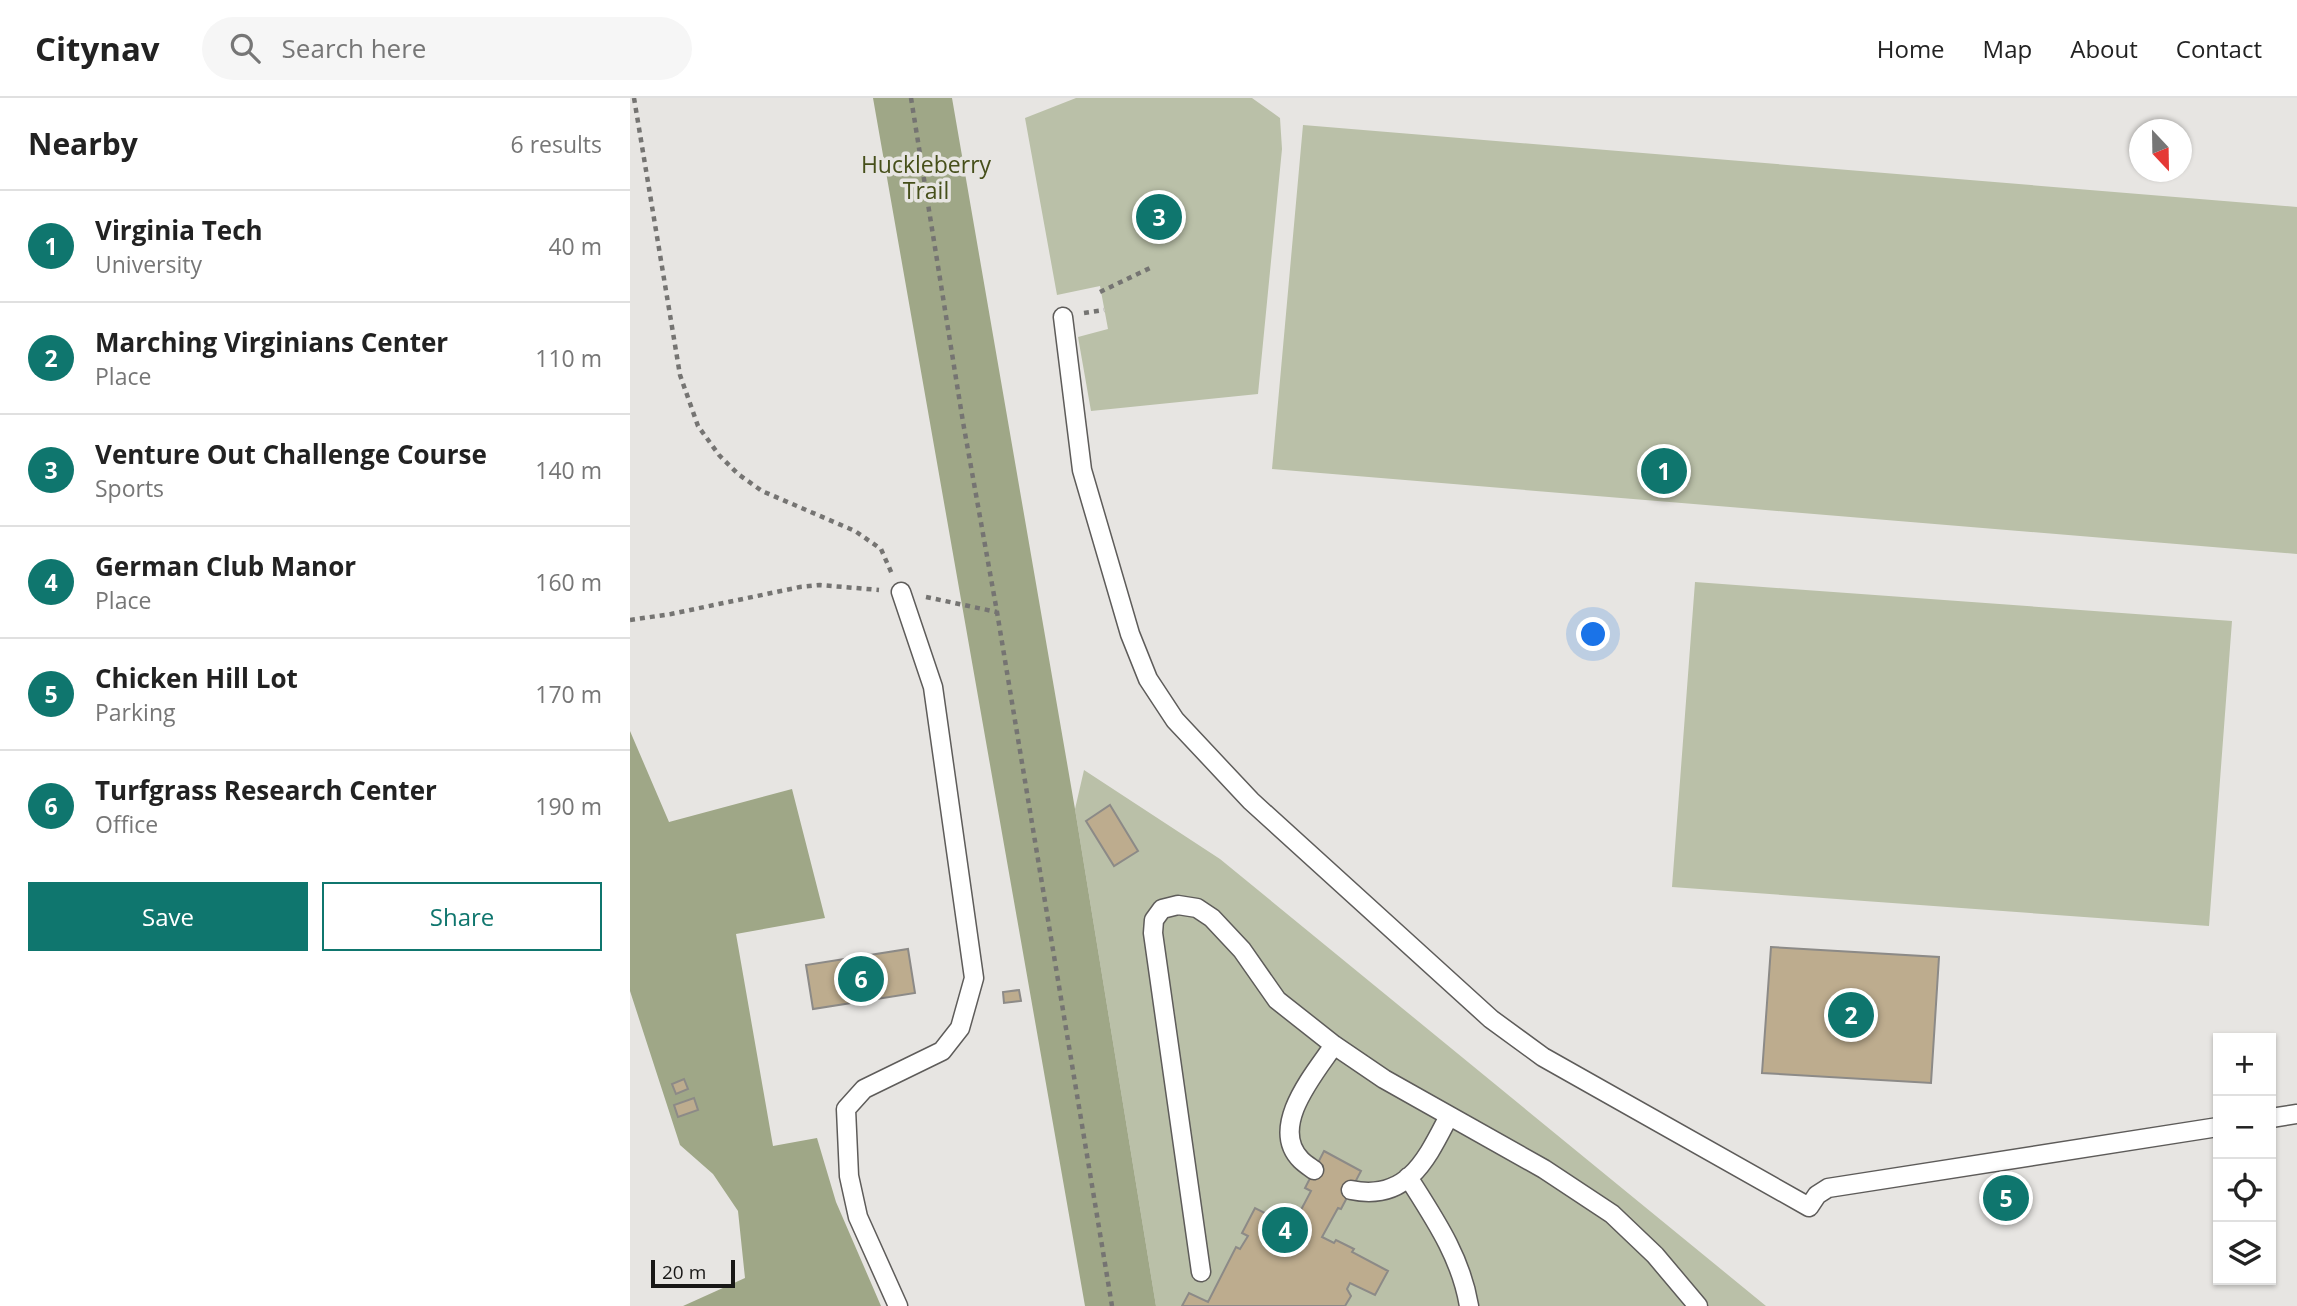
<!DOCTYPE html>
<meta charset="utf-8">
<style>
body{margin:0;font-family:"Open Sans",sans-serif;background:#f6f6f6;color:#222}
.controls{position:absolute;right:21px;bottom:21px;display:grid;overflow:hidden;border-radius:0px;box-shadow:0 2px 5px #0004}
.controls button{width:63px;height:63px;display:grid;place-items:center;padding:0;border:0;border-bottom:2px solid #e0e0e0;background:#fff;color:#222;font:35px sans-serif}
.compass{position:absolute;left:1499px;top:21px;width:63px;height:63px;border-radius:50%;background:#fff;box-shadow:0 2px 5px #0004;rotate:158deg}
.scale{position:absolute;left:21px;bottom:18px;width:84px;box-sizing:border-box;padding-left:7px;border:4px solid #181716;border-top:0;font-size:19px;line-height:24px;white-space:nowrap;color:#181716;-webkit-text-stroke:5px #e7e5e2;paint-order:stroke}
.you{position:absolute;left:964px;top:537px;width:24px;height:24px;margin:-18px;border:5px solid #fff;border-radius:50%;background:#1a73e8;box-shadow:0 0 0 10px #1a73e833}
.badge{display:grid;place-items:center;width:46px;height:46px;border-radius:50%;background:#0f766e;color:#fff;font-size:23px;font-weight:700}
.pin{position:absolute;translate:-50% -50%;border:4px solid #fff;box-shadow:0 2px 7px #0006}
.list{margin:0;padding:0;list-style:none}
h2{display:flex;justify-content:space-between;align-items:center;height:91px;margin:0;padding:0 28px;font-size:30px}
h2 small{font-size:23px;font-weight:400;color:#767676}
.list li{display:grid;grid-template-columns:46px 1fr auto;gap:21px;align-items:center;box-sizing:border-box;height:112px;padding:0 28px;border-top:2px solid #e0e0e0}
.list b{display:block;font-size:26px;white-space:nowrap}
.list p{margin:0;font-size:23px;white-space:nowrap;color:#767676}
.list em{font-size:23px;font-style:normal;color:#767676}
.actions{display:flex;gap:14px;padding:21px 28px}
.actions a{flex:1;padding:16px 0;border:2px solid #0f766e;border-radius:0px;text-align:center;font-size:24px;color:#0f766e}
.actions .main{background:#0f766e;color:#fff}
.icon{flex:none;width:38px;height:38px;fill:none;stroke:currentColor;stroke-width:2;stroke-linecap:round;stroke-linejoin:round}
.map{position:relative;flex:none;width:1667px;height:1208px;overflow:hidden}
header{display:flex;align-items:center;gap:42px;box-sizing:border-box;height:98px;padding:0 35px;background:#fff;border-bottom:2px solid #e0e0e0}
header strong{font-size:33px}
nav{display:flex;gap:38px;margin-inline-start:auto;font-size:24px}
.search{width:490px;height:63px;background:#f6f6f6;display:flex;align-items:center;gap:18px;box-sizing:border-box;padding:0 24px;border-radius:38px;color:#767676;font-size:26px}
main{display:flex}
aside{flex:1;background:#fff}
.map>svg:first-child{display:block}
</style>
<header>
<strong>Citynav</strong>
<div class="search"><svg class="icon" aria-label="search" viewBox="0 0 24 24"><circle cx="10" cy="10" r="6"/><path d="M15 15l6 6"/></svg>Search here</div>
<nav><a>Home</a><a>Map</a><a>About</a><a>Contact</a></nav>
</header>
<main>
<aside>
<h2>Nearby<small>6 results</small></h2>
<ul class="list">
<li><span class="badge">1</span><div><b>Virginia Tech</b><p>University</p></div><em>40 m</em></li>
<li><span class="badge">2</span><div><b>Marching Virginians Center</b><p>Place</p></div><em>110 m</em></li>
<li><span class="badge">3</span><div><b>Venture Out Challenge Course</b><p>Sports</p></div><em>140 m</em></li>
<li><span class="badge">4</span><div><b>German Club Manor</b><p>Place</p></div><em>160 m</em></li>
<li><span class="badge">5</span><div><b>Chicken Hill Lot</b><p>Parking</p></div><em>170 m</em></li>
<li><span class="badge">6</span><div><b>Turfgrass Research Center</b><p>Office</p></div><em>190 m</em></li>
</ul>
<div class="actions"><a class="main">Save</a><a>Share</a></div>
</aside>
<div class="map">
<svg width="1667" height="1208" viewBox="0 0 1667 1208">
<rect width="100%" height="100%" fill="#e7e5e2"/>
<path fill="#bac0a8" d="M 446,0 L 622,0 L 650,20 L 652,51 L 628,296 L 461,313 L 448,239 L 478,231 L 470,188 L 427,197 L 395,20 Z
M 673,27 L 1667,109 L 1667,456 L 642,371 Z
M 1065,484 L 1602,523 L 1579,828 L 1042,789 Z
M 454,672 L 590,761 L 1136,1208 L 526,1208 L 445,711 Z"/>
<path fill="#9fa787" d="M 243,0 L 322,0 L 445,711 L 526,1208 L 455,1208 Z
M 0,633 L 39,724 L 162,691 L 195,820 L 106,836 L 143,1048 L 187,1040 L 206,1104 L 251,1208 L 53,1208 L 115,1180 L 108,1113 L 83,1076 L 50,1047 L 0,893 Z"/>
<path fill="#bdac8e" stroke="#8c8a87" stroke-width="2" d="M 480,707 L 508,753 L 484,768 L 456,723 Z
M 1141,849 L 1309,859 L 1301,985 L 1132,975 Z
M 278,851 L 285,895 L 183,911 L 176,867 Z
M 389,892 L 391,903 L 374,905 L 373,894 Z
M 54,981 L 58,991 L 46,996 L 42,986 Z
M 64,1000 L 68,1012 L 48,1019 L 44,1007 Z
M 694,1053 L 731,1073 L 711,1111 L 708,1110 L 692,1139 L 704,1145 L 706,1142 L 724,1151 L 722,1154 L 758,1173 L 745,1197 L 720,1185 L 717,1191 L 721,1198 L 715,1208 L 552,1208 L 559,1195 L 578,1204 L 606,1149 L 610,1151 L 618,1138 L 612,1135 L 625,1110 L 662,1129 L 681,1093 L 675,1090 Z"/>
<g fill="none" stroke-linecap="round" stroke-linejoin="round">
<defs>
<path id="service" d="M 433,219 L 452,372 L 500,536 L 518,581 L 545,622 L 621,703 L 861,921 L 913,959 L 1179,1109 L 1187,1097 L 1198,1090 L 1588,1029
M 1641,1020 L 1667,1016
M 684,1072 C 680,1069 675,1066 671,1062 C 638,1029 685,975 704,947
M 778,1079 C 804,1120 831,1159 839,1208
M 721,1092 C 778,1104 797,1060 819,1018
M 571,1174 L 523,835 L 524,822 L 532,811 L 548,807 L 567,810 L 582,820 L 612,852 L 647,902 L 704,947 L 754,981 L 914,1071 L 982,1116 L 1025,1157 L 1068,1208
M 268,1208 L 228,1119 L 219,1078 L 216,1011 L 234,991 L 312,953 L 330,930 L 344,880 L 303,589 L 271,494"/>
</defs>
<use href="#service" stroke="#5e5c5a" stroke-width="21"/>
<path stroke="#757472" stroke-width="4.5" stroke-dasharray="5 5" stroke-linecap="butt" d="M 4,0 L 50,277 L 68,328 L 89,357 L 108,376 L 132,393 L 225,433 L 251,451 L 262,476
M 281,0 L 333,324 L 367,514 L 482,1208
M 470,194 L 520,170
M 454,215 L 474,212
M 296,499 L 367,514
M 0,522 L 41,516 L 170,489 L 190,487 L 249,492"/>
<use href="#service" stroke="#fff" stroke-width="18"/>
</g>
<g text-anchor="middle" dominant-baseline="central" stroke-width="7" stroke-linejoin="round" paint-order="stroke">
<g font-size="23" fill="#464f1a" stroke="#e7e5e2">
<text x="296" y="66">Huckleberry<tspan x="296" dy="26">Trail</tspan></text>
</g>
</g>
</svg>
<div class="controls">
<button>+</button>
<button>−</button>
<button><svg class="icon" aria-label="locate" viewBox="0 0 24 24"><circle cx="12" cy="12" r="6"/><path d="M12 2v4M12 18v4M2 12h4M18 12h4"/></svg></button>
<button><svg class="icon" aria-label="layers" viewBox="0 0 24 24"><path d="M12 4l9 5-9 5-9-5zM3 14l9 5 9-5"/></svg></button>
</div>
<svg class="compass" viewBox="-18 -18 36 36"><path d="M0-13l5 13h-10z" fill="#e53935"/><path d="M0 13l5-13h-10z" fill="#767676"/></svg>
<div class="scale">20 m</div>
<div class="you"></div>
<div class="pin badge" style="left:1034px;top:373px">1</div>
<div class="pin badge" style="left:1221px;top:917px">2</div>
<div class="pin badge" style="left:529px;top:119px">3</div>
<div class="pin badge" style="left:655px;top:1132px">4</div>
<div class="pin badge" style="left:1376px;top:1100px">5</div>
<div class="pin badge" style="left:231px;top:881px">6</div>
</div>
</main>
